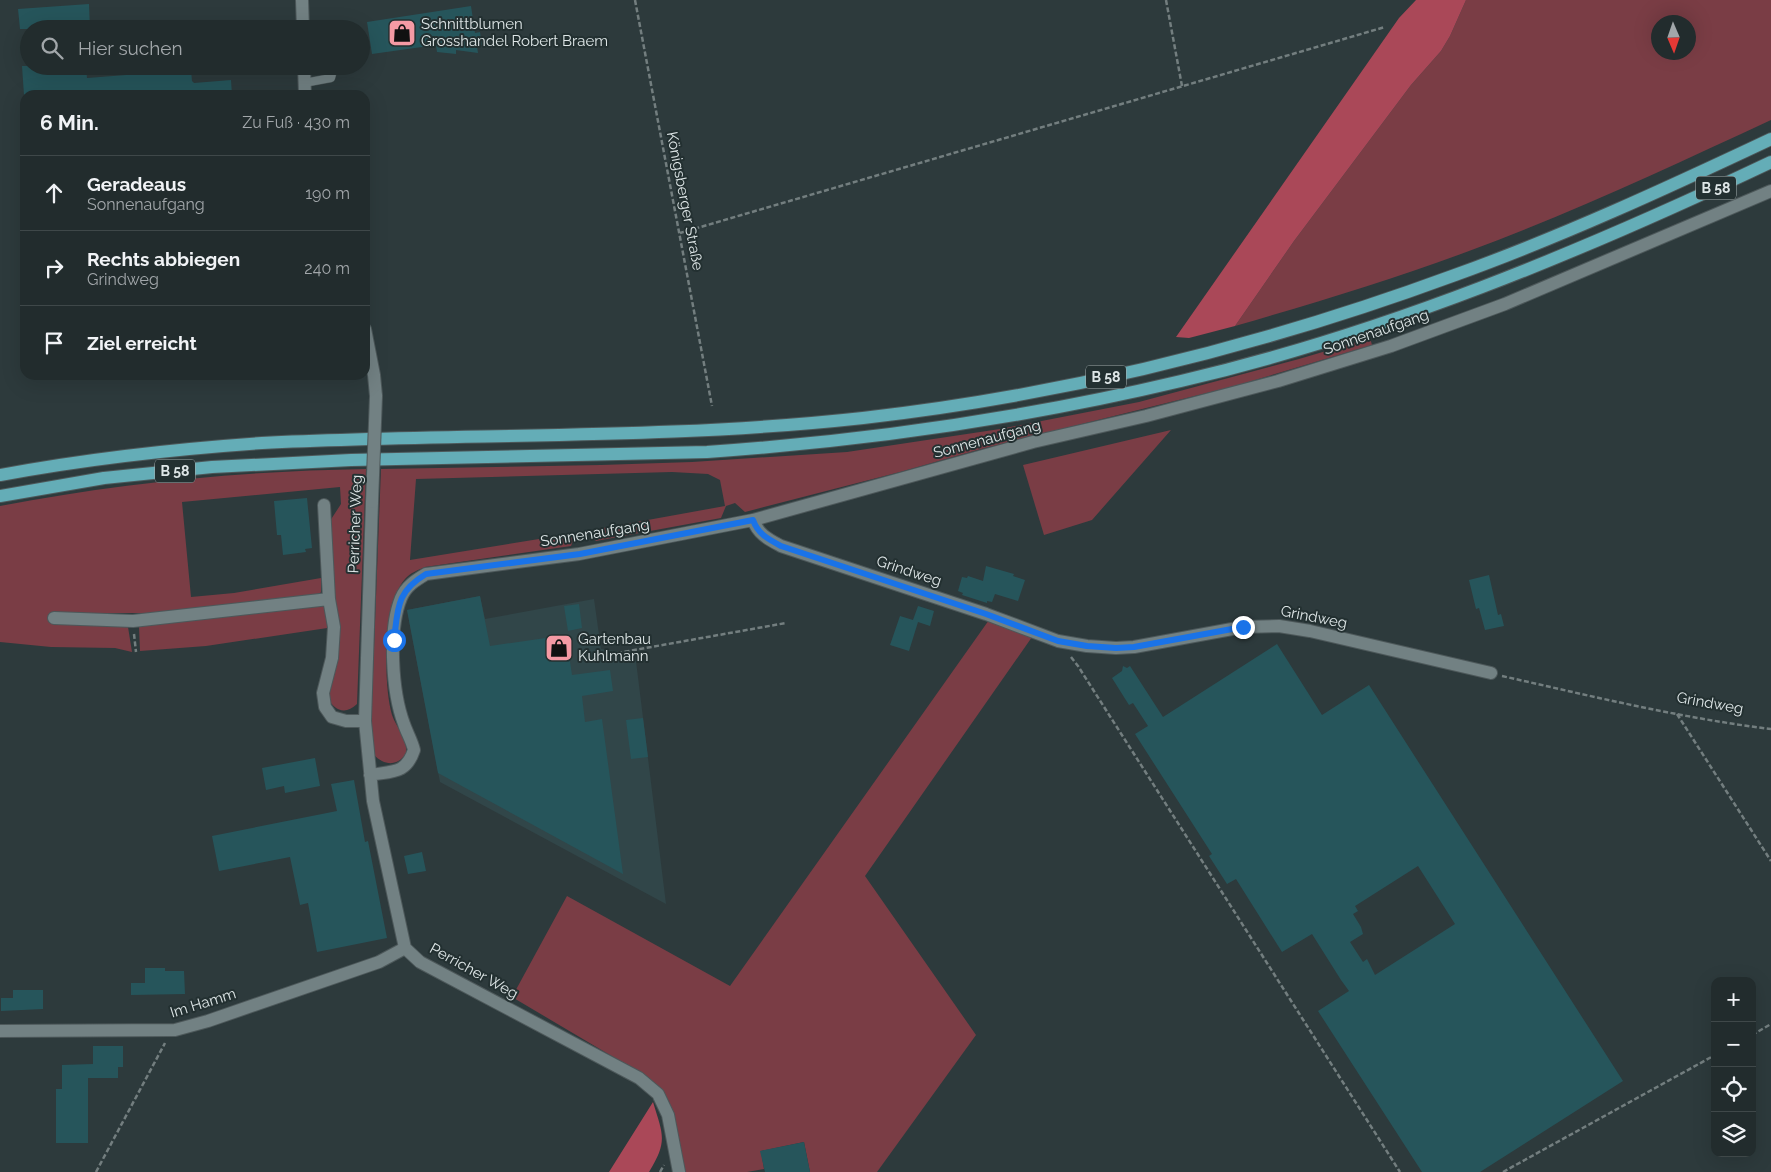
<!DOCTYPE html>
<html lang="de">
<meta charset="utf-8">
<style>
body{margin:0;font-family:Raleway,sans-serif;background:#2e3839;color:#f1f3f6}
.controls{position:absolute;right:15px;bottom:15px;display:grid;overflow:hidden;border-radius:10px;box-shadow:0 5px 20px #0002}
.controls button{width:45px;height:45px;display:grid;place-items:center;padding:0;border:0;border-bottom:1px solid #3f4849;background:#222c2d;color:#f1f3f6;font:25px sans-serif}
.compass{position:absolute;left:1651px;top:15px;width:45px;height:45px;border-radius:50%;background:#222c2d;box-shadow:0 5px 20px #0002;rotate:178deg}
.stop{position:absolute;width:15px;height:15px;margin:-11px;border:4px solid #1a73e8;border-radius:50%;background:#fff}
.stop.end{background:#1a73e8;border-color:#fff;box-shadow:0 1px 5px #0008}
.list{margin:0;padding:0;list-style:none}
h2{display:flex;justify-content:space-between;align-items:center;height:65px;margin:0;padding:0 20px;font-size:21px}
h2 small{font-size:16px;font-weight:400;color:#a2a7aa}
.list li{display:grid;grid-template-columns:32px 1fr auto;gap:15px;align-items:center;box-sizing:border-box;height:75px;padding:0 20px;border-top:1px solid #3f4849}
.list b{display:block;font-size:19px;white-space:nowrap}
.list p{margin:0;font-size:16px;white-space:nowrap;color:#a2a7aa}
.list em{font-size:16px;font-style:normal;color:#a2a7aa}
.icon{flex:none;width:28px;height:28px;fill:none;stroke:currentColor;stroke-width:2;stroke-linecap:round;stroke-linejoin:round}
.map{position:relative;flex:none;width:1771px;height:1172px;overflow:hidden}
.search{position:absolute;background:#222c2d;box-shadow:0 5px 20px #0002;left:20px;top:20px;width:350px;height:55px;display:flex;align-items:center;gap:12px;box-sizing:border-box;padding:0 18px;border-radius:28px;color:#a2a7aa;font-size:19px}
.panel{position:absolute;background:#222c2d;box-shadow:0 5px 20px #0002;left:20px;top:90px;width:350px;height:290px;border-radius:15px}
.map>svg:first-child{display:block}
</style>
<div class="map">
<svg width="1771" height="1172" viewBox="0 0 1771 1172">
<rect width="100%" height="100%" fill="#2d3a3c"/>
<path fill="#314649" d="M 480,596 L 485,619 L 594,599 L 601,649 L 616,651 L 617,656 L 635,653 L 666,904 L 440,782 L 407,610 Z"/>
<path fill="#7a3d45" fill-rule="evenodd" d="M 1466,0 L 1771,0 L 1771,120 C 1672,166 1572,213 1469,251 C 1392,280 1314,303 1235,326 L 1294,241 L 1411,85 L 1441,51 L 1450,36 ZM 1658,22 L 1688,22 L 1688,52 L 1658,52 Z
M 1370,338 L 1372,345 L 1235,386 L 981,449 L 900,472 L 745,512 L 735,503 L 726,506 L 721,518 L 596,541 L 587,531 L 725,506 L 720,480 L 708,474 L 672,472 L 416,479 L 410,560 L 576,533 L 571,546 L 425,567 C 418,570 410,573 405,579 C 383,603 383,684 392,715 C 397,729 408,738 406,754 C 396,767 384,765 374,755 L 371,724 L 381,469 L 601,465 L 692,462 L 847,452 L 1000,429 L 1139,402 L 1299,359 Z
M 1171,430 L 1092,520 L 1044,535 L 1023,465 Z
M 366,469 L 357,704 C 346,715 334,711 328,698 L 332,583 L 328,524 L 341,504 L 340,487 L 182,502 L 191,597 L 234,593 L 321,578 L 321,592 L 319,595 L 155,613 L 51,613 L 125,625 L 128,627 L 132,652 L 115,648 L 51,647 L 0,642 L 0,506 C 120,483 243,471 366,469 Z
M 329,604 L 334,627 L 206,646 L 140,651 L 139,626 Z
M 989,620 L 1032,637 L 865,876 L 976,1035 L 877,1172 L 810,1172 L 804,1142 L 761,1151 L 764,1169 L 747,1172 L 685,1172 L 674,1113 L 642,1074 L 512,997 L 567,896 L 730,986 Z"/>
<path fill="#aa4858" d="M 1416,0 L 1466,0 L 1450,36 L 1441,51 L 1411,85 L 1294,241 L 1235,326 L 1189,338 L 1176,337 L 1399,18 Z
M 653,1102 C 663,1135 668,1141 649,1172 L 609,1172 Z"/>
<path fill="#26555b" fill-rule="evenodd" d="M 89,4 L 90,29 L 20,29 L 18,9 Z
M 471,6 L 475,33 L 480,32 L 482,45 L 477,46 L 478,53 L 456,50 L 456,54 L 437,52 L 436,45 L 372,54 L 367,22 Z
M 22,66 L 86,66 L 87,78 L 191,70 L 192,81 L 194,83 L 231,80 L 232,95 L 107,95 L 107,91 L 62,95 L 24,95 Z
M 307,498 L 312,548 L 305,549 L 306,552 L 283,555 L 281,535 L 277,535 L 274,501 Z
M 986,566 L 1014,574 L 1013,576 L 1025,580 L 1018,601 L 995,594 L 992,602 L 987,601 L 987,603 L 962,595 L 963,593 L 958,591 L 962,577 L 967,578 L 968,576 L 983,581 Z
M 1489,575 L 1498,615 L 1501,614 L 1504,626 L 1485,630 L 1479,608 L 1476,609 L 1469,580 Z
M 480,596 L 490,646 L 566,635 L 572,675 L 610,670 L 613,691 L 582,696 L 585,722 L 602,719 L 623,874 L 438,773 L 407,610 Z
M 579,604 L 582,628 L 568,631 L 564,606 Z
M 918,606 L 934,611 L 930,626 L 918,622 L 909,651 L 890,645 L 900,616 L 913,620 Z
M 1277,644 L 1322,715 L 1369,685 L 1623,1081 L 1480,1172 L 1422,1172 L 1318,1011 L 1349,991 L 1341,980 L 1312,934 L 1282,952 L 1236,879 L 1227,884 L 1209,856 L 1212,854 L 1135,734 L 1148,726 L 1133,703 L 1129,705 L 1112,678 L 1122,671 L 1123,666 L 1127,668 L 1130,666 L 1163,717 ZM 1418,866 L 1455,924 L 1375,975 L 1367,959 L 1363,962 L 1350,942 L 1363,934 L 1361,927 L 1353,914 L 1358,911 L 1355,906 Z
M 643,718 L 648,757 L 631,759 L 626,720 Z
M 315,758 L 320,786 L 285,793 L 284,786 L 266,790 L 262,768 Z
M 354,780 L 365,842 L 368,841 L 387,938 L 317,952 L 308,903 L 300,905 L 290,857 L 219,871 L 212,836 L 337,811 L 331,784 Z
M 422,852 L 426,871 L 408,874 L 404,856 Z
M 145,968 L 165,968 L 165,971 L 184,971 L 185,994 L 131,995 L 131,983 L 145,983 Z
M 13,990 L 43,990 L 43,1009 L 1,1011 L 1,998 L 13,998 Z
M 93,1046 L 123,1046 L 123,1067 L 118,1067 L 118,1078 L 88,1078 L 88,1143 L 56,1143 L 56,1089 L 62,1089 L 62,1065 L 93,1064 Z
M 804,1142 L 810,1172 L 765,1172 L 760,1151 Z"/>
<g fill="none" stroke-linecap="round" stroke-linejoin="round">
<defs>
<path id="service" d="M 304,83 L 331,78 L 334,66"/>
<path id="minor" d="M 302,0 L 303,29
M 304,66 L 305,95
M 365,329 L 374,375 L 376,396
M 324,505 L 329,599 L 334,627 L 332,658 L 323,693 L 325,707 L 332,717 L 346,721 L 365,721 L 373,801 L 405,948 L 420,962 L 639,1078 L 658,1094 L 668,1115 L 679,1172
M 753,520 C 758,534 768,539 781,546 L 986,614 L 1058,641 L 1087,646 L 1116,648 L 1134,647 L 1243,627 L 1279,626 L 1310,631 L 1491,673
M 54,618 L 133,621 L 329,599
M 365,721 L 372,502
M 370,775 C 393,771 406,774 414,750 C 412,741 407,733 404,724 C 392,692 388,630 401,598 C 406,586 416,580 426,574 L 579,554 L 753,520 L 1033,442 L 1146,416 L 1278,381 L 1391,346 L 1505,304 L 1771,191
M 0,1031 L 175,1030 L 208,1021 L 379,962 L 405,948"/>
<path id="primary" d="M 0,475 C 86,459 174,449 262,443 C 462,433 663,440 863,418 C 1065,395 1265,345 1455,275 C 1563,236 1667,188 1771,139
M 0,496 L 104,478 L 212,467 L 351,460 L 707,452 C 867,441 1025,418 1181,381 C 1386,333 1581,252 1771,162"/>
</defs>
<use href="#service" stroke="#4d585a" stroke-width="9"/>
<use href="#minor" stroke="#4d585a" stroke-width="14"/>
<use href="#primary" stroke="#4d585a" stroke-width="14"/>
<path stroke="#737e7f" stroke-width="2.5" stroke-dasharray="5 2.5" stroke-linecap="butt" d="M 635,0 L 712,406
M 1166,0 L 1182,86
M 680,233 L 1385,27
M 134,634 L 136,652
M 595,657 L 786,623
M 1071,657 L 1078,666 L 1400,1172
M 1502,676 C 1591,696 1680,718 1771,729
M 1677,714 L 1771,861
M 1752,1035 L 1771,1024
M 96,1172 L 165,1043
M 660,1172 L 664,1165
M 1503,1172 L 1715,1055"/>
<use href="#service" stroke="#728183" stroke-width="8"/>
<use href="#minor" stroke="#728183" stroke-width="12"/>
<use href="#primary" stroke="#64adb7" stroke-width="12"/>
<defs>
<path id="minor-bridge" d="M 372,502 L 376,396"/>
</defs>
<use href="#minor-bridge" stroke="#4d585a" stroke-width="14" stroke-linecap="butt"/>
<use href="#minor-bridge" stroke="#728183" stroke-width="12"/>
</g>
<g fill="none" stroke-linecap="round" stroke-linejoin="round">
<path stroke="#1a73e8" stroke-width="6" d="M 394,640 C 398,608 396,592 426,574 L 580,554 L 753,520 C 758,534 768,539 781,546 L 986,614 L 1058,641 L 1087,646 L 1116,648 L 1134,647 L 1243,627"/>
</g>
<defs>
<symbol id="shop-square" viewBox="-11 -11 22 22"><rect x="-9" y="-9" width="18" height="18" rx="4" fill="#f49aa4" stroke="#233031"/><path d="M-5-2.5h2.3a2.7 3.5 0 0 1 5.4 0H5L5.5 6h-11ZM-1.5-2.5h3a1.5 2.3 0 0 0-3 0Z" fill="#111"/></symbol>
</defs>
<g fill-rule="evenodd">
<use href="#shop-square" x="386" y="17" width="32" height="32"/>
<use href="#shop-square" x="543" y="632" width="32" height="32"/>
</g>
<g text-anchor="middle" dominant-baseline="central" stroke-width="4" stroke-linejoin="round" paint-order="stroke">
<g fill="#233031" stroke="#a6afb0" stroke-width="1">
<rect x="1696" y="176.5" width="40" height="23" rx="4"/>
<rect x="1086" y="365.5" width="40" height="23" rx="4"/>
<rect x="155" y="459.5" width="40" height="23" rx="4"/>
</g>
<g font-size="14" font-weight="bold" fill="#dee6e7">
<text x="1716" y="188">B 58</text>
<text x="1106" y="377">B 58</text>
<text x="175" y="471">B 58</text>
</g>
<g font-size="15" fill="#dee6e7" stroke="#233031" text-anchor="start">
<text x="421" y="24">Schnittblumen<tspan x="421" dy="17">Grosshandel Robert Braem</tspan></text>
<text x="578" y="639">Gartenbau<tspan x="578" dy="17">Kuhlmann</tspan></text>
</g>
<g font-size="15" fill="#dee6e7" stroke="#233031">
<text transform="translate(685 201) rotate(79)">Königsberger Straße</text>
<text transform="translate(1376 332) rotate(-19)">Sonnenaufgang</text>
<text transform="translate(987 439) rotate(-15)">Sonnenaufgang</text>
<text transform="translate(355 524) rotate(-88)">Perricher Weg</text>
<text transform="translate(595 533) rotate(-9)">Sonnenaufgang</text>
<text transform="translate(909 571) rotate(18)">Grindweg</text>
<text transform="translate(1314 617) rotate(11)">Grindweg</text>
<text transform="translate(1710 703) rotate(10)">Grindweg</text>
<text transform="translate(474 971) rotate(29)">Perricher Weg</text>
<text transform="translate(203 1003) rotate(-17)">Im Hamm</text>
</g>
</g>
</svg>
<div class="controls">
<button>+</button>
<button>−</button>
<button><svg class="icon" aria-label="locate" viewBox="0 0 24 24"><circle cx="12" cy="12" r="6"/><path d="M12 2v4M12 18v4M2 12h4M18 12h4"/></svg></button>
<button><svg class="icon" aria-label="layers" viewBox="0 0 24 24"><path d="M12 4l9 5-9 5-9-5zM3 14l9 5 9-5"/></svg></button>
</div>
<svg class="compass" viewBox="-18 -18 36 36"><path d="M0-13l5 13h-10z" fill="#e53935"/><path d="M0 13l5-13h-10z" fill="#a2a7aa"/></svg>
<div class="stop" style="left:394px;top:640px"></div>
<div class="stop end" style="left:1243px;top:627px"></div>
<div class="search"><svg class="icon" aria-label="search" viewBox="0 0 24 24"><circle cx="10" cy="10" r="6"/><path d="M15 15l6 6"/></svg>Hier suchen</div>
<section class="panel">
<h2>6 Min.<small>Zu Fuß · 430 m</small></h2>
<ul class="list">
<li><svg class="icon" aria-label="ahead" viewBox="0 0 24 24"><path d="M12 20V5M6 11l6-6 6 6"/></svg><div><b>Geradeaus</b><p>Sonnenaufgang</p></div><em>190 m</em></li>
<li><svg class="icon" aria-label="right" viewBox="0 0 24 24"><path d="M7 20v-9h11M14 6l5 5-5 5"/></svg><div><b>Rechts abbiegen</b><p>Grindweg</p></div><em>240 m</em></li>
<li><svg class="icon" aria-label="arrive" viewBox="0 0 24 24"><path d="M6 21V4h12l-3 4 3 4H6"/></svg><div><b>Ziel erreicht</b></div></li>
</ul>
</section>
</div>
